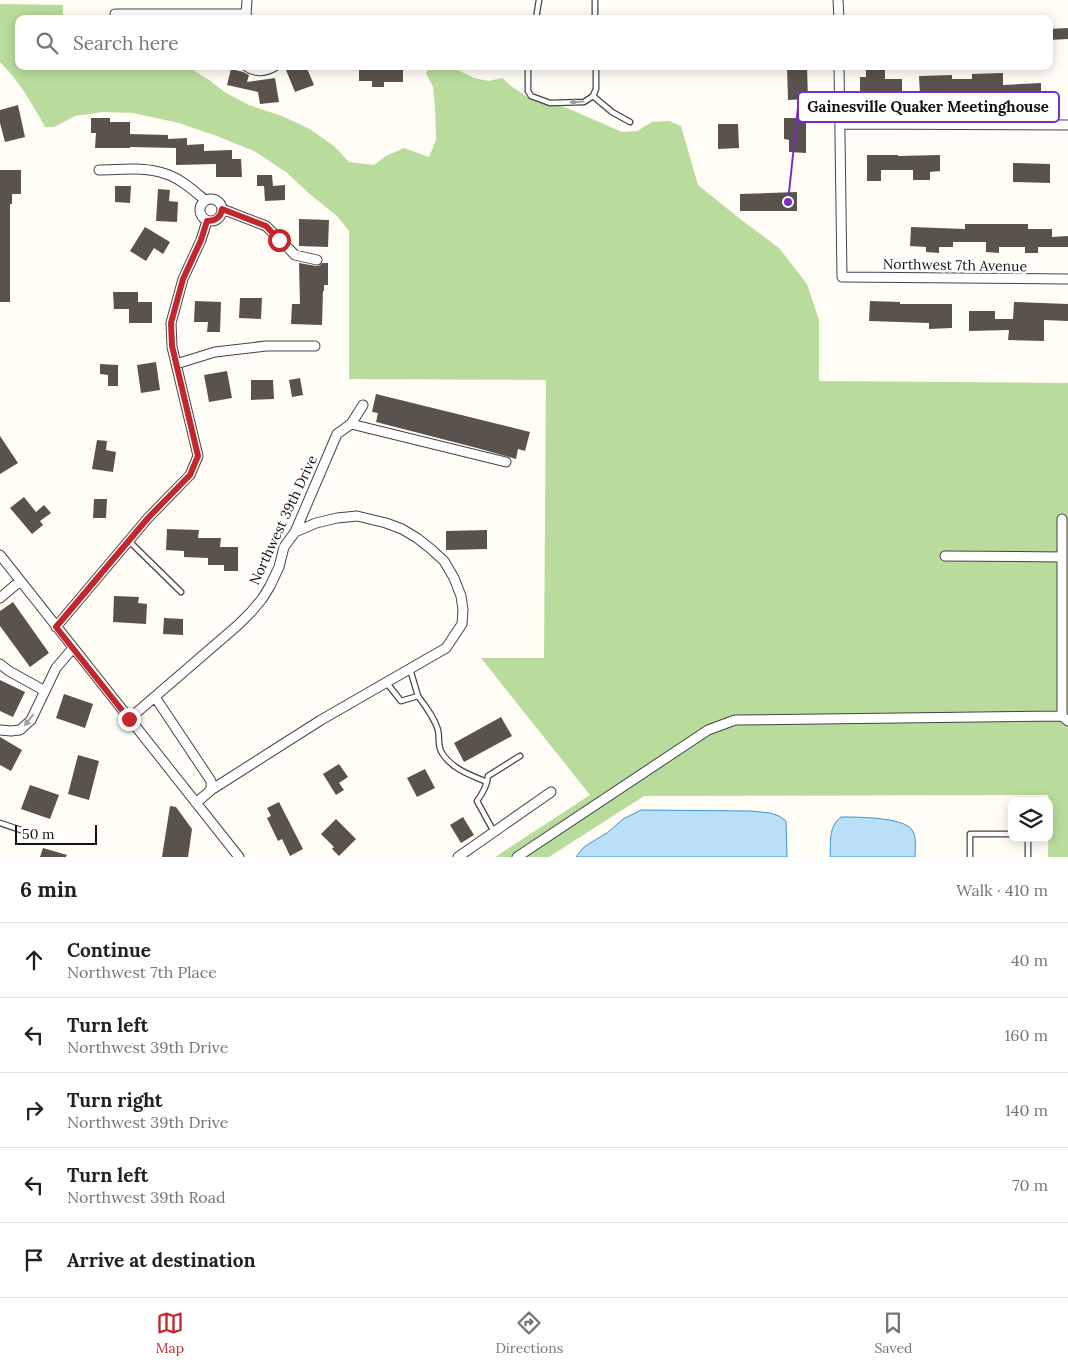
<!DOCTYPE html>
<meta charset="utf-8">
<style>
body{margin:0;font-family:Lora,serif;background:#f2f2f2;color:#202124}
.controls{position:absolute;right:15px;bottom:15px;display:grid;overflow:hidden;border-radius:10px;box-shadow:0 2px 12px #0003}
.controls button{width:45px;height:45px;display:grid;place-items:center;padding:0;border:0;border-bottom:1px solid #e0e0e0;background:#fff;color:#202124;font:25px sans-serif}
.scale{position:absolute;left:15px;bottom:12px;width:82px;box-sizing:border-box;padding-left:5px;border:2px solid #111;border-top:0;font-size:14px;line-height:18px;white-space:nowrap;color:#111;-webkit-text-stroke:4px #fff;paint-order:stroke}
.stop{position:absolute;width:15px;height:15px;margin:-11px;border:4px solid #c4262e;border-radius:50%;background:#fff}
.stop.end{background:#c4262e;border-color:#fff;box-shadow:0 1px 5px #0008}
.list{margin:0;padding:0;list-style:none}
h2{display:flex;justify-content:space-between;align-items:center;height:65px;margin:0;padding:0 20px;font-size:21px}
h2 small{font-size:16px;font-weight:400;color:#757577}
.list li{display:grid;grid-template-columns:32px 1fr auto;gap:15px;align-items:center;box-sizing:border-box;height:75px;padding:0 20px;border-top:1px solid #e0e0e0}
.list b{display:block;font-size:19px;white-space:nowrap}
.list p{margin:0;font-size:16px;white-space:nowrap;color:#757577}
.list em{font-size:16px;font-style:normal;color:#757577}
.icon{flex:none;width:28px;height:28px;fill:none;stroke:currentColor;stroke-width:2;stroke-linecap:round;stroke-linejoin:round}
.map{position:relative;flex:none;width:1068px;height:857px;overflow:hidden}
.search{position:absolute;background:#fff;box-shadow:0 2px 12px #0003;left:15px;right:15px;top:15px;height:55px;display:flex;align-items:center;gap:12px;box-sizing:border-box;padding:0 18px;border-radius:10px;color:#757577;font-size:19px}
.sheet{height:440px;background:#fff}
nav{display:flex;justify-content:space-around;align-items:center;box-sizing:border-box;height:70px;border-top:1px solid #e0e0e0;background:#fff;font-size:14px;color:#757577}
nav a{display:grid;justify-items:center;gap:2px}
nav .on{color:#c4262e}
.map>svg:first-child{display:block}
</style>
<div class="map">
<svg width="1068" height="857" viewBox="0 0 1068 857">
<rect width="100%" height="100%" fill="#fffdf5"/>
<path fill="#b9dc9c" d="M 0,4 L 63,5 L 63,19 L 19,19 L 19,66 L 184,66 L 190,68 L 209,80 L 226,93 L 249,105 L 282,116 L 310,129 L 335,147 L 349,162 L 374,165 L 386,156 L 404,148 L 429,157 L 436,140 L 435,106 L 433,87 L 426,73 L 431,66 L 450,66 L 474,78 L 489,81 L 502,78 L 511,86 L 529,98 L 567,108 L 622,132 L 637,131 L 652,122 L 669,121 L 681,126 L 698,185 L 744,222 L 779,248 L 807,284 L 819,320 L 819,381 L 1068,383 L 1068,857 L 1048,857 L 1049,801 L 1048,795 L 644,796 L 549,857 L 495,857 L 590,795 L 481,658 L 544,658 L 546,380 L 349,379 L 349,231 L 337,216 L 312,196 L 286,172 L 254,151 L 214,135 L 179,123 L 133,113 L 103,112 L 75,116 L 54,127 L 45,127 C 32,103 19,81 0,62 Z"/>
<path fill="#b9e0f7" stroke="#3f96cf" d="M 641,810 L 751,811 L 770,813 L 779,816 L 786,821 L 787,857 L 576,857 L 583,848 L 590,843 L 607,833 L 623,819 Z
M 841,817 C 856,817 904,817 912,830 C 917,837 915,849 915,857 L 830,857 C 831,842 828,827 841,817 Z"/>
<path fill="#5a524d" d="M 1068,28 L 1068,39 L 1049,40 L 1049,29 Z
M 296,66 L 306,66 L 314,85 L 295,92 L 286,70 Z
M 359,66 L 403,66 L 403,82 L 384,82 L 384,87 L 372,87 L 372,81 L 359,81 Z
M 787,66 L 807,66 L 808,99 L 788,100 Z
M 866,68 L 885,68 L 885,79 L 902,79 L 902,97 L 860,97 L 860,77 L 866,77 Z
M 231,69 L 243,72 L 249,75 L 247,82 L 275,78 L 279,102 L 260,104 L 258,92 L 227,85 Z
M 1003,73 L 1003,85 L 1041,83 L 1041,100 L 1019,100 L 1018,95 L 962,96 L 962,94 L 920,95 L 919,76 L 952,75 L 952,79 L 972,79 L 972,74 Z
M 18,105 L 25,137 L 5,142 L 0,123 L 0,110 Z
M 91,118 L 110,118 L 110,122 L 130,122 L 130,134 L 168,135 L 168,139 L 187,138 L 187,145 L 204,144 L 204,151 L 232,150 L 232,159 L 241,159 L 242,177 L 216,177 L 216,164 L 176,165 L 176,148 L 130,147 L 130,148 L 95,148 L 96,133 L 91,133 Z
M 784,118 L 806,118 L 806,153 L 789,152 L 789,140 L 784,139 Z
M 718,124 L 738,124 L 739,148 L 718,149 Z
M 867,155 L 898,155 L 898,156 L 940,155 L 940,171 L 930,172 L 930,180 L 913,180 L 913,170 L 881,170 L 881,181 L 867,181 Z
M 1013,163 L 1050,164 L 1050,183 L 1013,182 Z
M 0,170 L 21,170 L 21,194 L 12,194 L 12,204 L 10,204 L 10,302 L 0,302 Z
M 257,175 L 272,175 L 273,186 L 285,185 L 285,200 L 265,201 L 264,186 L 257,186 Z
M 115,186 L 131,186 L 130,203 L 115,202 Z
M 158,189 L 170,190 L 169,201 L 178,202 L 177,222 L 156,221 Z
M 797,192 L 797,211 L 740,211 L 740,194 Z
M 299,219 L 329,220 L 328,247 L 299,246 Z
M 965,224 L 1028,224 L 1028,229 L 1052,229 L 1052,237 L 1068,236 L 1068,247 L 1038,247 L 1038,253 L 1025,253 L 1025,247 L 999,247 L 999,253 L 986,252 L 986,242 L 953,242 L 953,247 L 939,247 L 939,253 L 926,252 L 926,247 L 910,246 L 911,227 L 965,229 Z
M 145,227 L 170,242 L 163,254 L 154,248 L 146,261 L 130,251 Z
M 299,263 L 316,266 L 319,266 L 322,263 L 328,263 L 328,285 L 324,285 L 324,291 L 323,291 L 322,325 L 291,324 L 292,304 L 300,304 Z
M 113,292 L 138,292 L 138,302 L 152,302 L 152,323 L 129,323 L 129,309 L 114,309 Z
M 240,298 L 262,298 L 261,319 L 239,318 Z
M 195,301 L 221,302 L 220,332 L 207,332 L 208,322 L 194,322 Z
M 870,301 L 900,302 L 900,304 L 952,304 L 952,328 L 929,329 L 929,323 L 869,321 Z
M 1014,302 L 1068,304 L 1068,321 L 1044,320 L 1044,341 L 1008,340 L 1009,330 L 969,331 L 969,311 L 995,311 L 995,319 L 1013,319 Z
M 156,362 L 160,390 L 141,393 L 137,365 Z
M 100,364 L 118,365 L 118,386 L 108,386 L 108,375 L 100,374 Z
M 227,371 L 232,398 L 209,402 L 204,375 Z
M 300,378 L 303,395 L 292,397 L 289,380 Z
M 251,380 L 273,380 L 274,399 L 251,400 Z
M 376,394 L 530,432 L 525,451 L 518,449 L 516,459 L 477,448 L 376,422 L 378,413 L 372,412 Z
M 0,436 L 18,463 L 0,474 Z
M 97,440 L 107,441 L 106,450 L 116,452 L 113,472 L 92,469 Z
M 24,497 L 36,512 L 44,505 L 51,513 L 40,521 L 43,525 L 32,534 L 10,508 Z
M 94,499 L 107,499 L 106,518 L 93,518 Z
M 167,529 L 199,530 L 198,538 L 221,538 L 220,547 L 238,547 L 238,571 L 224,571 L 224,565 L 208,565 L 208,558 L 184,557 L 184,551 L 166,550 Z
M 487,530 L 487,549 L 446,550 L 446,531 Z
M 114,596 L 139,597 L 138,603 L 147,604 L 146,624 L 113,622 Z
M 13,602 L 49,653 L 30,667 L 0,626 L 0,611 Z
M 164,618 L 183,619 L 183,635 L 163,634 Z
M 0,680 L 25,692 L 13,717 L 0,711 Z
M 64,694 L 93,704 L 85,728 L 56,718 Z
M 501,717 L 512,736 L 464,762 L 454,743 Z
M 0,737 L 22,750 L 11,771 L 0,765 Z
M 78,755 L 99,761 L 89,800 L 68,794 Z
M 339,764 L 348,777 L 339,783 L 344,790 L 336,795 L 323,774 Z
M 425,769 L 435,788 L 417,797 L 407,778 Z
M 30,785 L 59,795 L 50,819 L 21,809 Z
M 279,802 L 303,849 L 290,856 L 282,839 L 278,841 L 267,818 L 271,816 L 267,808 Z
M 170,806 L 176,807 L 192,829 L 188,857 L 162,857 Z
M 463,817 L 474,835 L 461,843 L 450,825 Z
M 336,819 L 356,839 L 339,856 L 332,849 L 334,847 L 321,834 Z
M 43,848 L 67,855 L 66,857 L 40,857 Z"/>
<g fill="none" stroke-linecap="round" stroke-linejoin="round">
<defs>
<path id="lane" d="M 595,0 L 595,19
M 536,19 L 539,0
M 528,66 L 528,91 L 531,96 L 550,103 L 584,102 L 593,96 L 596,89 L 596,66
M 593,96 L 612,112 L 630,122
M 129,541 L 181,592
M 386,682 L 401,701 L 418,696 L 410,669
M 418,696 C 426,707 434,717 438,730 C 440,738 437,745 442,753 C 452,769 470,775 487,782
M 0,823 L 27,832
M 494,832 L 477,801 C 483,793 487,786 488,776 L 520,756
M 970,857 L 970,834 L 1012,834
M 1028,857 L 1028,838"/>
<path id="street" d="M 247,0 L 246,14 L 248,19
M 838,0 L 839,19
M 115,14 L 246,14
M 246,66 C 256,73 265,72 275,66
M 839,66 L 842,277 L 1068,279
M 840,124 L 1068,125
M 99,170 C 120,170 145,166 166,174 C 181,179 193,190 205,200
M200 210a11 11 0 1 1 22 0a11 11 0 1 1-22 0Z
M 222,209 L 266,226 L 295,255 L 317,260
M 176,364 L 215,352 L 266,346 L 315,346
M 351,424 L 506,462
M 1062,519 L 1062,716 L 1068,721
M 0,555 L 239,857
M 945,556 L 1062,557
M 0,598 L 20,581
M 56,627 L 148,518 L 190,475 L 198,456 L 172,347 L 171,323 L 183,279 L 201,240 L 207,221
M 0,664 L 9,671 L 45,691
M 155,697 L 211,781 L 211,790 L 196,803
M 129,719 L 238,625 L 251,612 L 262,599 L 270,586 L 279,567 L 284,547 L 295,532 L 337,434 L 351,424 L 363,405
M 0,730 L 11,731 L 20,730 L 31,720 L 56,668 L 73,648
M 211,790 L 321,720 L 446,648 L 462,624 L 463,610 L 461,596 L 454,578 L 444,561 L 431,549 L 417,538 L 402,529 L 386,523 L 357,516 L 337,518 L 316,523 L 295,532
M 458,857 L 551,792
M 517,857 L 708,730 L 735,720 L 1062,716"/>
</defs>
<use href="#lane" stroke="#444" stroke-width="7"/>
<use href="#street" stroke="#444" stroke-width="11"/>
<use href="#lane" stroke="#fff" stroke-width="4.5"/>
<use href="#street" stroke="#fff" stroke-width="9"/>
</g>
<defs><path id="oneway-solid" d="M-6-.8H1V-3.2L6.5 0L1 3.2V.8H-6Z" transform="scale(1.25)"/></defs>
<g fill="#a0a0a0">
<use href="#oneway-solid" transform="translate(577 102) rotate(176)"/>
<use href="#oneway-solid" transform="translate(29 720) rotate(128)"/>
</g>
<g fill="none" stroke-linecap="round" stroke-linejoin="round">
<path stroke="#c4262e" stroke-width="6" d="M 129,719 L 56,627 L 148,518 L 190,475 L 198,456 L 172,346 L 171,323 L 183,279 L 201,240 L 207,221 C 216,221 221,217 222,209 L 266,226 L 279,240"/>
</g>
<g text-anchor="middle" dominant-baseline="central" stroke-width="5" stroke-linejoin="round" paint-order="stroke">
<g font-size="14" fill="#111" stroke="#fff">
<text transform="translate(955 265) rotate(1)">Northwest 7th Avenue</text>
<text transform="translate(283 520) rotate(-65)">Northwest 39th Drive</text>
</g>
</g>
<path fill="none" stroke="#7b2cbf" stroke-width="2" d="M788 202L798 107"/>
<circle fill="#7b2cbf" stroke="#fff" stroke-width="2" cx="788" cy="202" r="5"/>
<rect fill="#fff" stroke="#7b2cbf" stroke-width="2" x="798" y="92" width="261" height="30" rx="5"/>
<g font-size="15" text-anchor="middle" font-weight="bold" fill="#111">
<text x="928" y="112">Gainesville Quaker Meetinghouse</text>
</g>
</svg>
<div class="controls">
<button><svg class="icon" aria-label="layers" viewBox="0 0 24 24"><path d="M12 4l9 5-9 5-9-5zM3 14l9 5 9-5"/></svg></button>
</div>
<div class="scale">50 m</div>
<div class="stop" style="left:279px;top:240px"></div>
<div class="stop end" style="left:129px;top:719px"></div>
<div class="search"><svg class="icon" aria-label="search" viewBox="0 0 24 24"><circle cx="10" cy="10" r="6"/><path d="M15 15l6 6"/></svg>Search here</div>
</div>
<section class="sheet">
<h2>6 min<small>Walk · 410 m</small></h2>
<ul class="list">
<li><svg class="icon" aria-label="ahead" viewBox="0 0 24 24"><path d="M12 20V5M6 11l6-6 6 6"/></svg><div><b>Continue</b><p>Northwest 7th Place</p></div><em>40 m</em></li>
<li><svg class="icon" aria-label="left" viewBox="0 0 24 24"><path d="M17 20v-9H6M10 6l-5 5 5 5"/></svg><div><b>Turn left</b><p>Northwest 39th Drive</p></div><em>160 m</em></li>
<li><svg class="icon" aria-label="right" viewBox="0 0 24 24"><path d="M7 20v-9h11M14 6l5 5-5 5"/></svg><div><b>Turn right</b><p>Northwest 39th Drive</p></div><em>140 m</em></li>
<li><svg class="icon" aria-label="left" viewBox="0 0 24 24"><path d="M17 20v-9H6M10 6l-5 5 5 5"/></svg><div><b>Turn left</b><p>Northwest 39th Road</p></div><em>70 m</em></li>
<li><svg class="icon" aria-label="arrive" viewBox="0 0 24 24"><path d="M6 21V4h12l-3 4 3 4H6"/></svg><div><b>Arrive at destination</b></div></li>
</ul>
</section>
<nav>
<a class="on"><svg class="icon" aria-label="map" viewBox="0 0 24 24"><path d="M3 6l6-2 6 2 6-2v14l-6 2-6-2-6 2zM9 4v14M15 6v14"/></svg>Map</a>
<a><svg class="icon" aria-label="directions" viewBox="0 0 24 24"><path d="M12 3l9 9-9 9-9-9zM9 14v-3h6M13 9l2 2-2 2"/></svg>Directions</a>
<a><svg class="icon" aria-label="saved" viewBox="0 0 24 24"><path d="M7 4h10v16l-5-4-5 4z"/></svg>Saved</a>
</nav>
